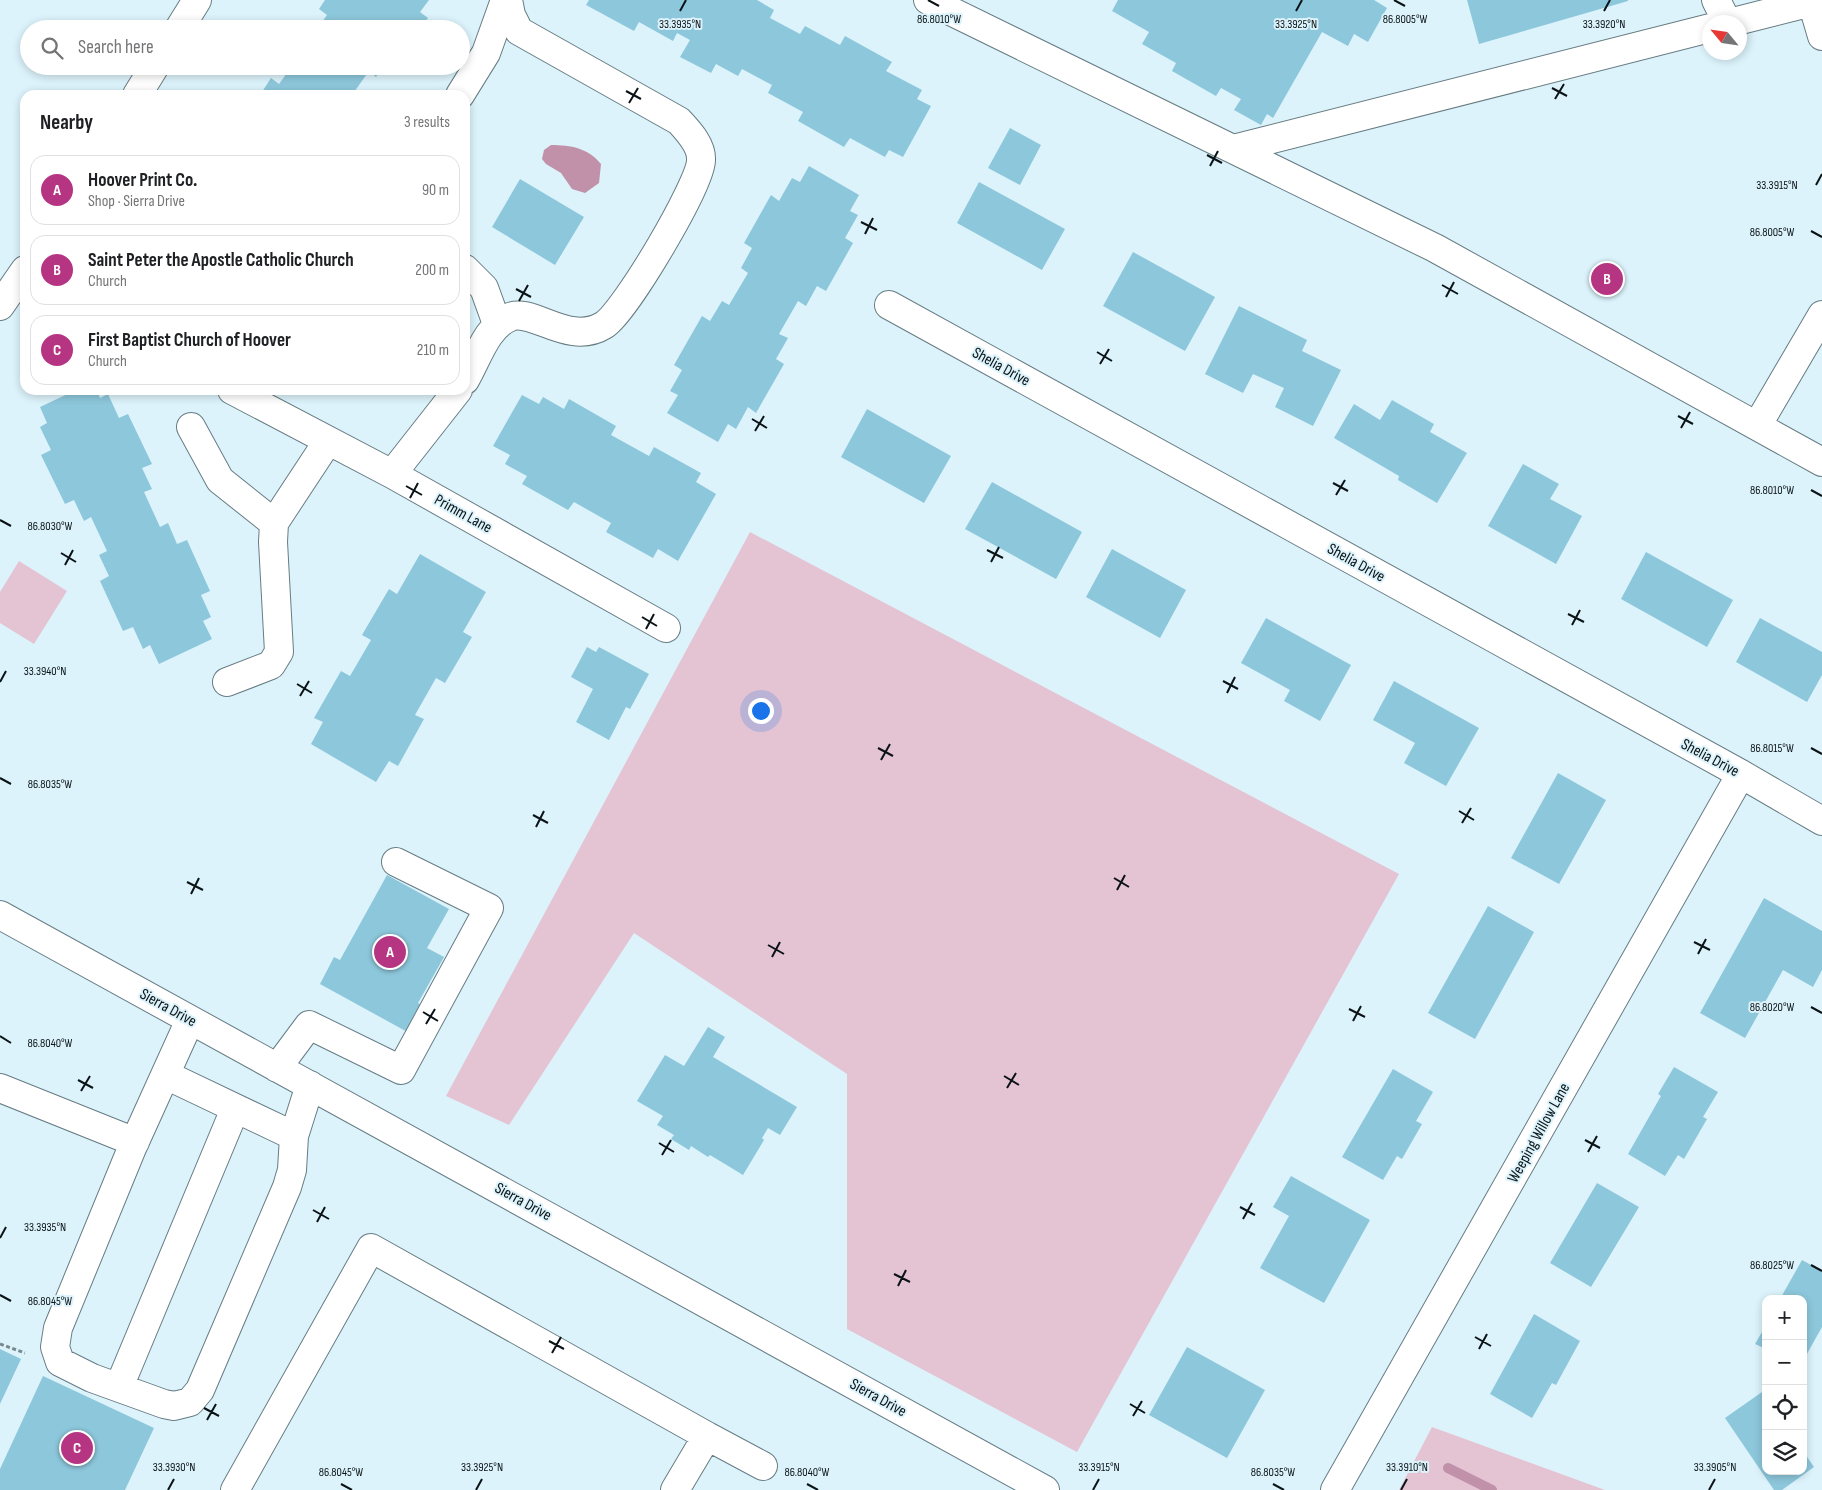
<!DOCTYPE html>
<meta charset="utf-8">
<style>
body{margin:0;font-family:"Sofia Sans Condensed",sans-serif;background:#f2f2f2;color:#202124}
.controls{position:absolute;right:15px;bottom:15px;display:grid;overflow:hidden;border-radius:10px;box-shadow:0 2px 8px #0003}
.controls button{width:45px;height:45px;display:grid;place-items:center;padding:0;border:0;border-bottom:1px solid #e0e0e0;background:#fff;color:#202124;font:25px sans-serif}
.compass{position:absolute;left:1702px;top:15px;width:45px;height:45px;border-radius:50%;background:#fff;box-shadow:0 2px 8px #0003;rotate:299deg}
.you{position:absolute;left:760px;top:710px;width:18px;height:18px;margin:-12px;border:4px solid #fff;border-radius:50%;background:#1a73e8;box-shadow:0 0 0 8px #1a73e833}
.badge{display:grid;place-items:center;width:32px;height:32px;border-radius:50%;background:#b53582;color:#fff;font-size:16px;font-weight:700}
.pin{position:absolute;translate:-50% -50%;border:2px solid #fff;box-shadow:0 1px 5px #0006}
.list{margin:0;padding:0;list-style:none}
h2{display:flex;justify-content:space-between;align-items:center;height:65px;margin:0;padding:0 20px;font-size:21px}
h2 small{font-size:16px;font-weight:400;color:#757577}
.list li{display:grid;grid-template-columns:32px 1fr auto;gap:15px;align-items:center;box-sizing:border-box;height:70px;margin:0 10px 10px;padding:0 10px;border:1px solid #e0e0e0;border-radius:15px}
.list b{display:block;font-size:19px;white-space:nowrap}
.list p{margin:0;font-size:16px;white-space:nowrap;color:#757577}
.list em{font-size:16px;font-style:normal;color:#757577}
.icon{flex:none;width:28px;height:28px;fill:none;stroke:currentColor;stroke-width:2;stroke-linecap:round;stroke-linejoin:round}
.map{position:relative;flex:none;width:1822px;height:1490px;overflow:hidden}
.search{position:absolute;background:#fff;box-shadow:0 2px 8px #0003;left:20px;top:20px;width:450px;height:55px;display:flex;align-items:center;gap:12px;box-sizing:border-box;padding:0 18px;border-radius:28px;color:#757577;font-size:19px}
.panel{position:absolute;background:#fff;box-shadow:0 2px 8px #0003;left:20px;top:90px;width:450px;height:305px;border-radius:15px}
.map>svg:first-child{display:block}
</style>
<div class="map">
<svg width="1822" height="1490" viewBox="0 0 1822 1490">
<rect width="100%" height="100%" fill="#dcf3fb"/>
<path fill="#e4c3d3" d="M 750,532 L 1399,874 L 1077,1452 L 847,1329 L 847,1074 L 634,933 L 509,1125 L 446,1096 Z
M 19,561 L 67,591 L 34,644 L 0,623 L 0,592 Z
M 1432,1427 L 1605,1490 L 1399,1490 Z"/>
<path fill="#c191a9" d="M 551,145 C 571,145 588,148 601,164 L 599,183 L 585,193 L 572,189 L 561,173 L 546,164 L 542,159 L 544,150 Z"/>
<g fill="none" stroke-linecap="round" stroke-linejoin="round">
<path stroke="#c191a9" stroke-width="10" d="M 1448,1468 L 1492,1490"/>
</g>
<path fill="#8dc7db" d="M 325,0 L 429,0 L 420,12 L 428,18 L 421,29 L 317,29 L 327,15 L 319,9 Z
M 589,0 L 757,0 L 774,10 L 770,18 L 800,34 L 805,26 L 840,45 L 845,36 L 892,62 L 886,71 L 922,90 L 917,99 L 931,106 L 903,157 L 889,150 L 885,157 L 850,138 L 844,147 L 798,121 L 803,112 L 768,93 L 772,85 L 742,69 L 738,76 L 716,64 L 711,73 L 680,57 L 690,40 L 677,33 L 673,41 L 639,22 L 634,31 L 586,5 Z
M 1118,0 L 1374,0 L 1387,8 L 1368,42 L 1354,34 L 1348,46 L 1322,32 L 1273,118 L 1267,114 L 1261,125 L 1234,110 L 1241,99 L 1221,88 L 1216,96 L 1172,71 L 1176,63 L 1142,44 L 1149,32 L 1112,11 Z
M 1467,0 L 1628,0 L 1628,1 L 1479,44 Z
M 292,66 L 299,69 L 302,66 L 383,66 L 376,77 L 369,71 L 352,95 L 260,95 L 271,78 L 279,84 Z
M 1010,128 L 1041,145 L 1020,185 L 988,168 Z
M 809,166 L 859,195 L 850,211 L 858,215 L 845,238 L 853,243 L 826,291 L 817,286 L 806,306 L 798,301 L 779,334 L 788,338 L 776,359 L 784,364 L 756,413 L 748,407 L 736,429 L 728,424 L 718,442 L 667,413 L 678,395 L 670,391 L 682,370 L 674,365 L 702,316 L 710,321 L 722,301 L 729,305 L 748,273 L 741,268 L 752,248 L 744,243 L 771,195 L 779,201 L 792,178 L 800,182 Z
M 520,179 L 584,217 L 555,265 L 492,227 Z
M 979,182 L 1065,229 L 1042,270 L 957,223 Z
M 1133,252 L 1215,297 L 1185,351 L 1103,306 Z
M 1239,306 L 1307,340 L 1302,351 L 1341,370 L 1313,426 L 1275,407 L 1284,388 L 1253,374 L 1243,393 L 1205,374 Z
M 76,390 L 97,390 L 100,398 L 108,394 L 119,418 L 128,414 L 152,464 L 142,468 L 152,489 L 144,492 L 160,527 L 168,523 L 177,544 L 187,540 L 210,591 L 201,595 L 211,617 L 203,621 L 212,639 L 159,664 L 150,645 L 143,649 L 133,627 L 123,631 L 100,581 L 109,576 L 99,555 L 107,551 L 91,517 L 84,521 L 74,500 L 65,504 L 41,455 L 51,450 L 40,427 L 47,423 L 40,407 Z
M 522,395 L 539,404 L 543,397 L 564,409 L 569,399 L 616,426 L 611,435 L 649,456 L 654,447 L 701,473 L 696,482 L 716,494 L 678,561 L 658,549 L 653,558 L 606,532 L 611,523 L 574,502 L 568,510 L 522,484 L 527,476 L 505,464 L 510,455 L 493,446 Z
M 1392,400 L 1434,424 L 1430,432 L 1467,453 L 1437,503 L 1398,480 L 1399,476 L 1334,438 L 1354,404 L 1380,420 Z
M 867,409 L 951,456 L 924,503 L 841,457 Z
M 1523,464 L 1559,484 L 1550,499 L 1582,516 L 1556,564 L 1488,526 Z
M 992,482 L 1082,532 L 1056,579 L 965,529 Z
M 1112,549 L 1186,590 L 1160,638 L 1086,597 Z
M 1646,552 L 1733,600 L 1707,647 L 1621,599 Z
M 420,554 L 486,592 L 463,632 L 472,637 L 445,683 L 436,678 L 415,715 L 424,719 L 398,766 L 389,761 L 376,782 L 311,744 L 323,722 L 314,718 L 341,671 L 350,676 L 371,640 L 362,635 L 389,589 L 397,594 Z
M 1266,618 L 1351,665 L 1320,721 L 1284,701 L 1290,690 L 1241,663 Z
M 1760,618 L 1822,652 L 1822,675 L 1807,702 L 1736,662 Z
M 587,647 L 596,652 L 599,647 L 649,674 L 630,709 L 626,707 L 609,740 L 576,722 L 593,689 L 571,677 Z
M 1394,681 L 1479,728 L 1446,786 L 1404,763 L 1415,743 L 1373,720 Z
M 1558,773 L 1606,800 L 1559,884 L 1511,858 Z
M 387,875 L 449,909 L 427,948 L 444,957 L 418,1003 L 425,1007 L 411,1034 L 320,984 L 334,957 L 340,960 Z
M 1764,898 L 1822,931 L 1822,970 L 1813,987 L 1783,970 L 1745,1038 L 1700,1013 Z
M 1488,906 L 1534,932 L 1475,1039 L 1428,1013 Z
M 708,1027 L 725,1037 L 713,1057 L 797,1107 L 780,1135 L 768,1128 L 762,1138 L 764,1140 L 743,1175 L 710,1155 L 708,1157 L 691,1146 L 689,1150 L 671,1139 L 674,1135 L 657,1125 L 663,1116 L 637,1101 L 665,1055 L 684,1066 Z
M 1674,1067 L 1718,1092 L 1703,1117 L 1707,1119 L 1684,1159 L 1678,1155 L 1665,1176 L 1628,1154 L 1661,1096 L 1658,1094 Z
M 1393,1069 L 1433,1092 L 1416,1121 L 1422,1124 L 1402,1159 L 1397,1156 L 1383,1180 L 1342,1157 Z
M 1291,1176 L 1370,1220 L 1324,1303 L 1260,1268 L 1289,1216 L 1273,1207 Z
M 1597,1183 L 1639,1207 L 1591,1287 L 1550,1263 Z
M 1802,1260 L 1822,1271 L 1822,1327 L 1803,1361 L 1803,1299 L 1780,1299 Z
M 1534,1314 L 1580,1341 L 1556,1385 L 1552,1383 L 1532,1418 L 1490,1394 Z
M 1766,1325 L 1766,1349 L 1755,1344 Z
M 1187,1347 L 1265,1390 L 1227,1458 L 1149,1415 Z
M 0,1349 L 21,1359 L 0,1404 Z
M 43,1376 L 154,1428 L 125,1490 L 0,1490 L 0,1469 Z
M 1762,1392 L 1766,1397 L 1766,1471 L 1803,1471 L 1803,1451 L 1814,1467 L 1782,1490 L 1774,1490 L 1725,1418 Z"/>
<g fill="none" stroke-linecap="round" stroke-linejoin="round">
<defs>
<path id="minor" d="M 928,0 L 1435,248 L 1822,462
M 1716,0 L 1727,22
M 1733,22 L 1812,2 L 1822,36
M 460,95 L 486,53 L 505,0
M 1233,149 L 1710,28
M 465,269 L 484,288 L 497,324
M 889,305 L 1741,774 L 1822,821
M 465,380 C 478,358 486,327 510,317 C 532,307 569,347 604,325 C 625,312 701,184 701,160 C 702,145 688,131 679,121 L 519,31 L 511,15 L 508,0
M 232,390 L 392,474 L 666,628
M 1757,426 L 1822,315
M 191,427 L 220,480 L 274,523
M 392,474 L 458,390
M 227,682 L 271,665 L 279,652 L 273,542 L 274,523 L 328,441
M 0,915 L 1045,1490
M 190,1020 L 132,1148 L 58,1328 L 55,1347 L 60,1362 L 92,1378 L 164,1404 L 174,1406 L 190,1402 L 200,1390 L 287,1187 L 292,1170 L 294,1136 L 310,1085
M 277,1068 L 309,1025 L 401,1070 L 489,908 L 396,862
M 166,1075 L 294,1136
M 0,1088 L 135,1142
M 119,1387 L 235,1109
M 235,1490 L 371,1248 L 707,1436
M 675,1490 L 707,1436 L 763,1466
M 1335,1490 L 1741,774"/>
<path id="major" d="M 179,29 L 197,0
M 137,95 L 155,66
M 0,306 L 25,270"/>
</defs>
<use href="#minor" stroke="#677c83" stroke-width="30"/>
<use href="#major" stroke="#677c83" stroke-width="30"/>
<path stroke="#79898f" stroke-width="3" stroke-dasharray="4 2.5" stroke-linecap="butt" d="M 0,1344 L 25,1353"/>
<use href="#minor" stroke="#fff" stroke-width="28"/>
<use href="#major" stroke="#fff" stroke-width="28"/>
</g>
<path fill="none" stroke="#0b1316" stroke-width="2" d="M 928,0 L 939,6M 1394,0 L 1405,6M 680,11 L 686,0M 1296,11 L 1302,0M 1604,11 L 1610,0M 1552,88 L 1567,96M 626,91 L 641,99M 1555,99 L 1564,84M 629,103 L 638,88M 1207,155 L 1222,163M 1210,166 L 1218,151M 1816,185 L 1822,174M 861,222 L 877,230M 1811,231 L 1822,237M 865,234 L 873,218M 1442,285 L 1458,294M 516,289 L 531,297M 1446,297 L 1454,282M 519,301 L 528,285M 1097,352 L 1112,361M 1100,364 L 1109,349M 1678,416 L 1693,424M 752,419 L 767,428M 1681,428 L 1690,412M 755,431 L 764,416M 1333,483 L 1348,491M 406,486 L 422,495M 1811,490 L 1822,496M 1336,495 L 1345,480M 410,498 L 418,483M 0,520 L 11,526M 987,550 L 1003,558M 61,553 L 76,562M 991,562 L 999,547M 65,565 L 73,550M 1568,614 L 1584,622M 642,617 L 657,626M 1572,625 L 1580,610M 646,629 L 654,614M 1223,681 L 1238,689M 0,682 L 6,671M 297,684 L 312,693M 1227,693 L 1235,677M 300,696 L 309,681M 878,748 L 893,756M 1811,748 L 1822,754M 881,760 L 890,744M 0,778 L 11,784M 1459,811 L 1474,820M 533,815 L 548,823M 1462,823 L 1471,808M 536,827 L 544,811M 1114,878 L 1129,887M 187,882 L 203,890M 1117,890 L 1125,875M 191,894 L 199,878M 1694,942 L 1710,950M 768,945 L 784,954M 1698,954 L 1706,939M 772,957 L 780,942M 1811,1007 L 1822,1013M 1349,1009 L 1365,1017M 423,1012 L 438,1021M 1353,1021 L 1361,1006M 426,1024 L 435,1009M 0,1036 L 11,1043M 1004,1076 L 1019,1085M 78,1080 L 93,1088M 1007,1088 L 1016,1073M 81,1091 L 90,1076M 1585,1140 L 1600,1148M 659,1143 L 674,1152M 1588,1152 L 1597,1136M 662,1155 L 671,1140M 1240,1207 L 1255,1215M 313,1210 L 329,1219M 1243,1219 L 1252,1203M 317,1222 L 325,1207M 0,1238 L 6,1227M 1811,1265 L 1822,1271M 894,1274 L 910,1282M 898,1286 L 906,1270M 0,1295 L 11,1301M 1475,1337 L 1491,1346M 549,1341 L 564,1349M 1479,1349 L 1487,1334M 552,1353 L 561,1337M 1130,1404 L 1145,1413M 204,1408 L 219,1416M 1133,1416 L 1142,1401M 207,1420 L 216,1404M 341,1484 L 352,1490M 807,1484 L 818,1490M 1273,1484 L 1284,1490M 168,1490 L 174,1479M 476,1490 L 482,1479M 1093,1490 L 1099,1479M 1401,1490 L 1407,1479M 1709,1490 L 1715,1479"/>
<g text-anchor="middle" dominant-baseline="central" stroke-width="4" stroke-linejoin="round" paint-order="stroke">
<g font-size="16" fill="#0b1316" stroke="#dcf3fb">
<text transform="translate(1001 367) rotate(29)">Shelia Drive</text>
<text transform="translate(463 514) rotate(29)">Primm Lane</text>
<text transform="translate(1356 563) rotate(29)">Shelia Drive</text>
<text transform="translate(1710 758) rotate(28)">Shelia Drive</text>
<text transform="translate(168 1008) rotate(29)">Sierra Drive</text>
<text transform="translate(1539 1133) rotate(-61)">Weeping Willow Lane</text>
<text transform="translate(523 1202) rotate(29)">Sierra Drive</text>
<text transform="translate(878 1398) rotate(29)">Sierra Drive</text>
</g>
</g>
<g font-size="12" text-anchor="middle" fill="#0b1316" stroke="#dcf3fb" stroke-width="4" stroke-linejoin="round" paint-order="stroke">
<text x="939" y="23">86.8010°W</text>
<text x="1405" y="23">86.8005°W</text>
<text x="680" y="28">33.3935°N</text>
<text x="1296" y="28">33.3925°N</text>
<text x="1604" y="28">33.3920°N</text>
<text x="1777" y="189">33.3915°N</text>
<text x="1772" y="236">86.8005°W</text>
<text x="1772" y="494">86.8010°W</text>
<text x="50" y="530">86.8030°W</text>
<text x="45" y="675">33.3940°N</text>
<text x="1772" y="752">86.8015°W</text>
<text x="50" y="788">86.8035°W</text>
<text x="1772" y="1011">86.8020°W</text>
<text x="50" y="1047">86.8040°W</text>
<text x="45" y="1231">33.3935°N</text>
<text x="1772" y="1269">86.8025°W</text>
<text x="50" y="1305">86.8045°W</text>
<text x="174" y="1471">33.3930°N</text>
<text x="482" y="1471">33.3925°N</text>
<text x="1099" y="1471">33.3915°N</text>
<text x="1407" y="1471">33.3910°N</text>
<text x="1715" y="1471">33.3905°N</text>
<text x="341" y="1476">86.8045°W</text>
<text x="807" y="1476">86.8040°W</text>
<text x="1273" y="1476">86.8035°W</text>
</g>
</svg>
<div class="controls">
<button>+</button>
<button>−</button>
<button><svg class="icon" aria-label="locate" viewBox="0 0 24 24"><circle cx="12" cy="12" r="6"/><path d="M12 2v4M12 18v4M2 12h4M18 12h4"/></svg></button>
<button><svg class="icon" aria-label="layers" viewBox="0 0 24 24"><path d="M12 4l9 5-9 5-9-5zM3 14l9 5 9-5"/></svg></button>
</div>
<svg class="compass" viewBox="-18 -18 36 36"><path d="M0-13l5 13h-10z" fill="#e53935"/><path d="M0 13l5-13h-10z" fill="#757577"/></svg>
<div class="you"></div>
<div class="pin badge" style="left:390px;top:952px">A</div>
<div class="pin badge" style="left:1607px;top:279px">B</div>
<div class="pin badge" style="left:77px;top:1448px">C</div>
<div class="search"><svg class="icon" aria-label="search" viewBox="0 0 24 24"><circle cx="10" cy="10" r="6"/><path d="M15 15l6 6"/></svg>Search here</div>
<section class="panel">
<h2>Nearby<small>3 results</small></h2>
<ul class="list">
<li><span class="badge">A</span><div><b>Hoover Print Co.</b><p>Shop · Sierra Drive</p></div><em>90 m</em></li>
<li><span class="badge">B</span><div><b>Saint Peter the Apostle Catholic Church</b><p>Church</p></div><em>200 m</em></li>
<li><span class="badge">C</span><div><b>First Baptist Church of Hoover</b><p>Church</p></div><em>210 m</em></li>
</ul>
</section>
</div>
